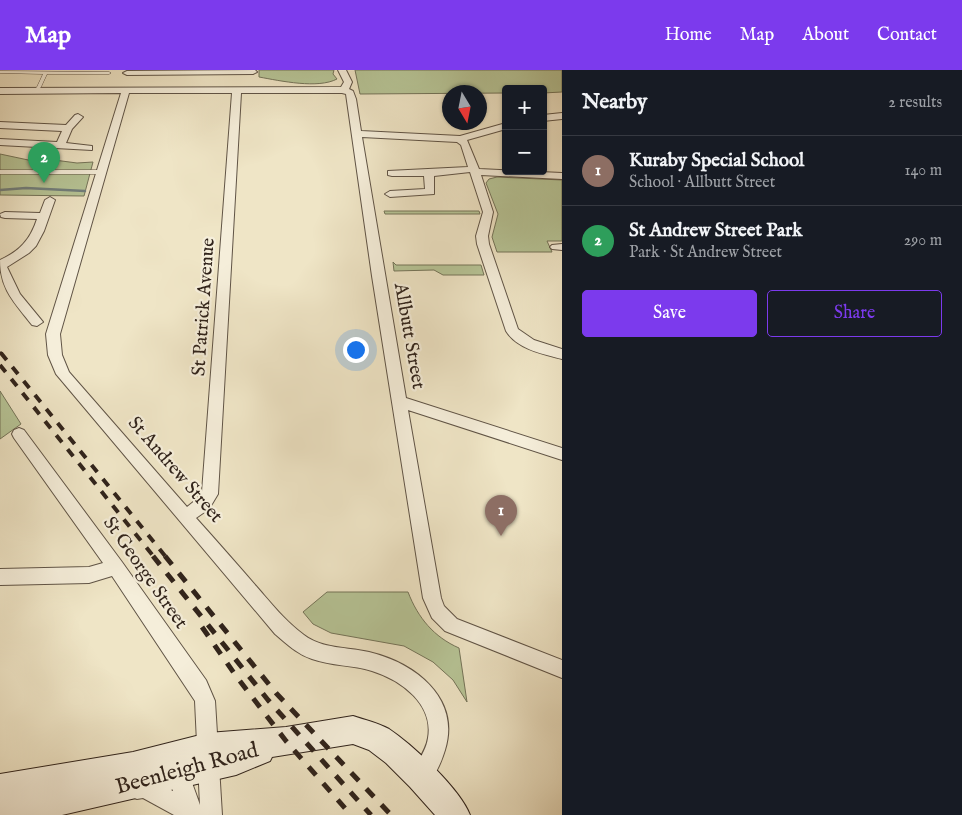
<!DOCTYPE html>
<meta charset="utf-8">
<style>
body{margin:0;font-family:"IM FELL English",serif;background:#20242c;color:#f1f3f6}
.controls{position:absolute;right:15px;top:15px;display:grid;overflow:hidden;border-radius:5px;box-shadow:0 1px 4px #0004}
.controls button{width:45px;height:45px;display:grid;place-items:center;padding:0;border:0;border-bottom:1px solid #363941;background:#171b24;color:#f1f3f6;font:25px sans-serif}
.compass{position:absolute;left:442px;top:15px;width:45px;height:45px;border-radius:50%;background:#171b24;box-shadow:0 1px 4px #0004;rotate:170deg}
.you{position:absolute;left:355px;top:279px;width:18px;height:18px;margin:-12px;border:4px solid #fff;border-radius:50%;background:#1a73e8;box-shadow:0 0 0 8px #1a73e833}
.badge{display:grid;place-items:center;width:32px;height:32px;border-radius:50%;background:#7c3aed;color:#fff;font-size:16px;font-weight:700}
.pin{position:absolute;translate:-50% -41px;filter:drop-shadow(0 1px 2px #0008)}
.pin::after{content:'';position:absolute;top:26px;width:18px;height:15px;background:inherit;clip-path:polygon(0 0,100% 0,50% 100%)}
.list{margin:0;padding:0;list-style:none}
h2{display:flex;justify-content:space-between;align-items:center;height:65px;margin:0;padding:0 20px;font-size:21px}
h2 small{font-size:16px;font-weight:400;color:#9ea1a6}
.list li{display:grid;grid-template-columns:32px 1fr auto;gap:15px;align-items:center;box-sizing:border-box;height:70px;padding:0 20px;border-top:1px solid #363941}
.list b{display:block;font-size:19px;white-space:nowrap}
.list p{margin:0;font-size:16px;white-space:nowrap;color:#9ea1a6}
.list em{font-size:16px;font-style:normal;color:#9ea1a6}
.actions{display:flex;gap:10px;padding:15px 20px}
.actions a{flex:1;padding:11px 0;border:1px solid #7c3aed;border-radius:5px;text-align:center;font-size:18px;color:#7c3aed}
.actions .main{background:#7c3aed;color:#fff}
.map{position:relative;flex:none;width:562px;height:745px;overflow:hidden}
header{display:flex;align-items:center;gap:30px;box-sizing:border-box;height:70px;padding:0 25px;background:#7c3aed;color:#fff}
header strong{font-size:24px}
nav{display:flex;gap:28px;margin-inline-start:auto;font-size:18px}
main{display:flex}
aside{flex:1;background:#171b24}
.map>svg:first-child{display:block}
</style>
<header>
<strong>Map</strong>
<nav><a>Home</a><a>Map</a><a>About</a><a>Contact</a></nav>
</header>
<main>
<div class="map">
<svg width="562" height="745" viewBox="0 0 562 745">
<rect width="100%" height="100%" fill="#efe5c6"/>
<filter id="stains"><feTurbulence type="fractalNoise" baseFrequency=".004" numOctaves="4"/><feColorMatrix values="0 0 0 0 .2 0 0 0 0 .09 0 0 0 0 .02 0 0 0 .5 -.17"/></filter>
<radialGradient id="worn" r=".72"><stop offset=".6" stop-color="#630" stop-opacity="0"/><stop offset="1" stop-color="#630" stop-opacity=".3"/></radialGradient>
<path fill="#b7c597" stroke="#747459" d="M 259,0 L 334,0 L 333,4 L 337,9 C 318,19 281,11 259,7 Z
M 355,0 L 562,0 L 562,22 L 543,23 L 543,19 L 506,19 L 506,23 L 360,24 Z
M 0,84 L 33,91 L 39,88 L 77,93 L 93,92 L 84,126 L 0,125 Z
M 497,107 L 562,110 L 562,171 L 547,171 L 552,182 L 497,182 L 492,167 L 498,144 L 486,113 L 489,109 Z
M 384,141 L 479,141 L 480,144 L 385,144 Z
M 393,192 L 396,195 L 481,195 L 484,205 L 443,205 L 434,200 L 394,201 Z
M 0,321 L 21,354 L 0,369 Z
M 327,522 L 408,522 C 418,548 434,567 459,578 L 467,632 L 453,610 L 433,592 L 404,576 L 331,563 L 313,554 L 303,542 Z"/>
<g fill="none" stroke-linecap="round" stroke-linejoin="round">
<path stroke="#717f7d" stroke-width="2.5" d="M 0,120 L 26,118 L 85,121"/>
<defs>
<path id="lane" d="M 0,1 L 109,2 L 111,3 L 109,4 L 47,4 L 41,17 L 35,22 L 33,21 L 37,17 L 43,4 L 0,3 Z
M 0,100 L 102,100 L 105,102 L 102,104 L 0,104 Z"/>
<path id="street" d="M 255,0 L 257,2 L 253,4 L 127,5 L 123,3 L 127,1 Z
M 338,0 L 346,0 L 352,12 L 349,19 L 353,21 L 356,29 L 361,61 L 460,66 L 506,53 L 506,59 L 467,70 L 479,99 L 562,103 L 562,109 L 481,105 L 493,142 L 488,166 L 489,174 L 518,259 L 534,270 L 562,279 L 562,289 C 543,284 517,279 506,261 L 477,174 L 476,166 L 483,142 L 470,102 L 434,106 L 434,124 L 390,127 L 385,124 L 390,121 L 425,119 L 424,106 L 392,106 L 388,105 L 388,101 L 468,97 L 461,75 L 457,72 L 362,67 L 406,328 L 562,378 L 562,390 L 408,340 L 441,528 L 444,536 L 457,549 L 562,590 L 562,608 L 445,561 L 432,548 L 423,528 L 372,206 L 346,24 L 342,23 L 241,23 L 218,424 L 209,439 L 196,448 C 216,470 236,493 256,516 C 271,533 285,551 304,565 C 322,579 348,577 369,582 C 415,593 461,628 445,680 C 441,693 434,711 421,717 L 414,713 L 410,706 C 416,693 426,682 428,668 C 434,634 401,610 372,601 C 353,595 332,596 312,589 C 297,584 287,574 275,564 L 56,304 L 48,285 L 46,264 L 121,23 L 0,24 L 0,18 L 341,17 L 344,12 ZM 129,23 L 232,23 L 202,422 L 197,429 L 187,437 L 69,302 L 62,285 L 60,264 Z
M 562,43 L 562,49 L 543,51 L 543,45 Z
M 78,44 L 83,47 L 72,59 L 66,73 L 92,76 L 92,80 L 0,75 L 0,69 L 57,72 L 62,61 L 0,58 L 0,52 L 66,55 L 75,45 Z
M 50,127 L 55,130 L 44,161 L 36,176 L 29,183 L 7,197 L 20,224 L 43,252 L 37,256 L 32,255 C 15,233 0,220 0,190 C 20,181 30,170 37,149 L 5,148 L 1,147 L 0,144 L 5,142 L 40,143 L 45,130 Z
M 562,174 L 562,180 L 552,179 L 550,177 L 552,175 Z
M 19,358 L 24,360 L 122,492 L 206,610 L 215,631 L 222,745 L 174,745 L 143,728 L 137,729 L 129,726 L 126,718 L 129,710 L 144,706 L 173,721 L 169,703 L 172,696 L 179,693 L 186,696 L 200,735 L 195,631 L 112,506 L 89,513 L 0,515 L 0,499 L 89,497 L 103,493 L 14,368 L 12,364 L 14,360 Z"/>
<path id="secondary" d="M 353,646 C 365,650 378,653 389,659 C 413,675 460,719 470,745 L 435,745 L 410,717 L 386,693 L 369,680 L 353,674 L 272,687 L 270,691 L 236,705 L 62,745 L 0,745 L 0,704 L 133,682 L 208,663 L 286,657 Z"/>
</defs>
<use href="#lane" stroke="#605446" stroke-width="1"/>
<use href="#street" stroke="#605446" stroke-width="2"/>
<use href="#secondary" stroke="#30231b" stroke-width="2"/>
<use href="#lane" fill="#f5eeda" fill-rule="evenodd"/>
<use href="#street" fill="#f5eeda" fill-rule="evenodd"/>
<use href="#secondary" fill="#f5eeda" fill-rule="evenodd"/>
<path stroke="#30231b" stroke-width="3" stroke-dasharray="7 7" stroke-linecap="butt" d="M 0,282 L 2,284"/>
<path stroke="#30231b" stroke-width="4" stroke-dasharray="9 9" stroke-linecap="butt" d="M 1,283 L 166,487
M 0,295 L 154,487"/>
<path stroke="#30231b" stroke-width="5" stroke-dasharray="11 11" stroke-linecap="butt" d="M 153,486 L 268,630 L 371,745
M 165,486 L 276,623 L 391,745
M 202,557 L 236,606 L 286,671 L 351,745"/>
</g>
<g text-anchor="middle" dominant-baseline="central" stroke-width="4.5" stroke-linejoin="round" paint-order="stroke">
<g font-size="19" fill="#30231b" stroke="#f5eeda">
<text transform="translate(204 237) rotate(-86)">St Patrick Avenue</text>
<text transform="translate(409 266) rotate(80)">Allbutt Street</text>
<text transform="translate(175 400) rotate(49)">St Andrew Street</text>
<text transform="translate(145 503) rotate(55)">St George Street</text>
</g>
<g font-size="22" fill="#30231b" stroke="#f5eeda">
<text transform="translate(187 699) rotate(-15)">Beenleigh Road</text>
</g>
</g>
<rect width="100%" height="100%" filter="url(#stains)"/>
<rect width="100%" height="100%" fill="url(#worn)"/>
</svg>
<div class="controls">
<button>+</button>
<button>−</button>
</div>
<svg class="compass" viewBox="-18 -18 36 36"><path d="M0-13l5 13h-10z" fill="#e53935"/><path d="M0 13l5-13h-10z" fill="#9ea1a6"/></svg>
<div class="you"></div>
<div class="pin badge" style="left:501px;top:466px;background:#8d6e63">1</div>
<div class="pin badge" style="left:44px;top:113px;background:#2e9e5b">2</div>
</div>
<aside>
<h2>Nearby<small>2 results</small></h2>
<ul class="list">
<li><span class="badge" style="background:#8d6e63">1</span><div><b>Kuraby Special School</b><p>School · Allbutt Street</p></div><em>140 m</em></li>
<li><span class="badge" style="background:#2e9e5b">2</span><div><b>St Andrew Street Park</b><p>Park · St Andrew Street</p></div><em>290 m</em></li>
</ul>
<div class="actions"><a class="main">Save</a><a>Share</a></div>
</aside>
</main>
